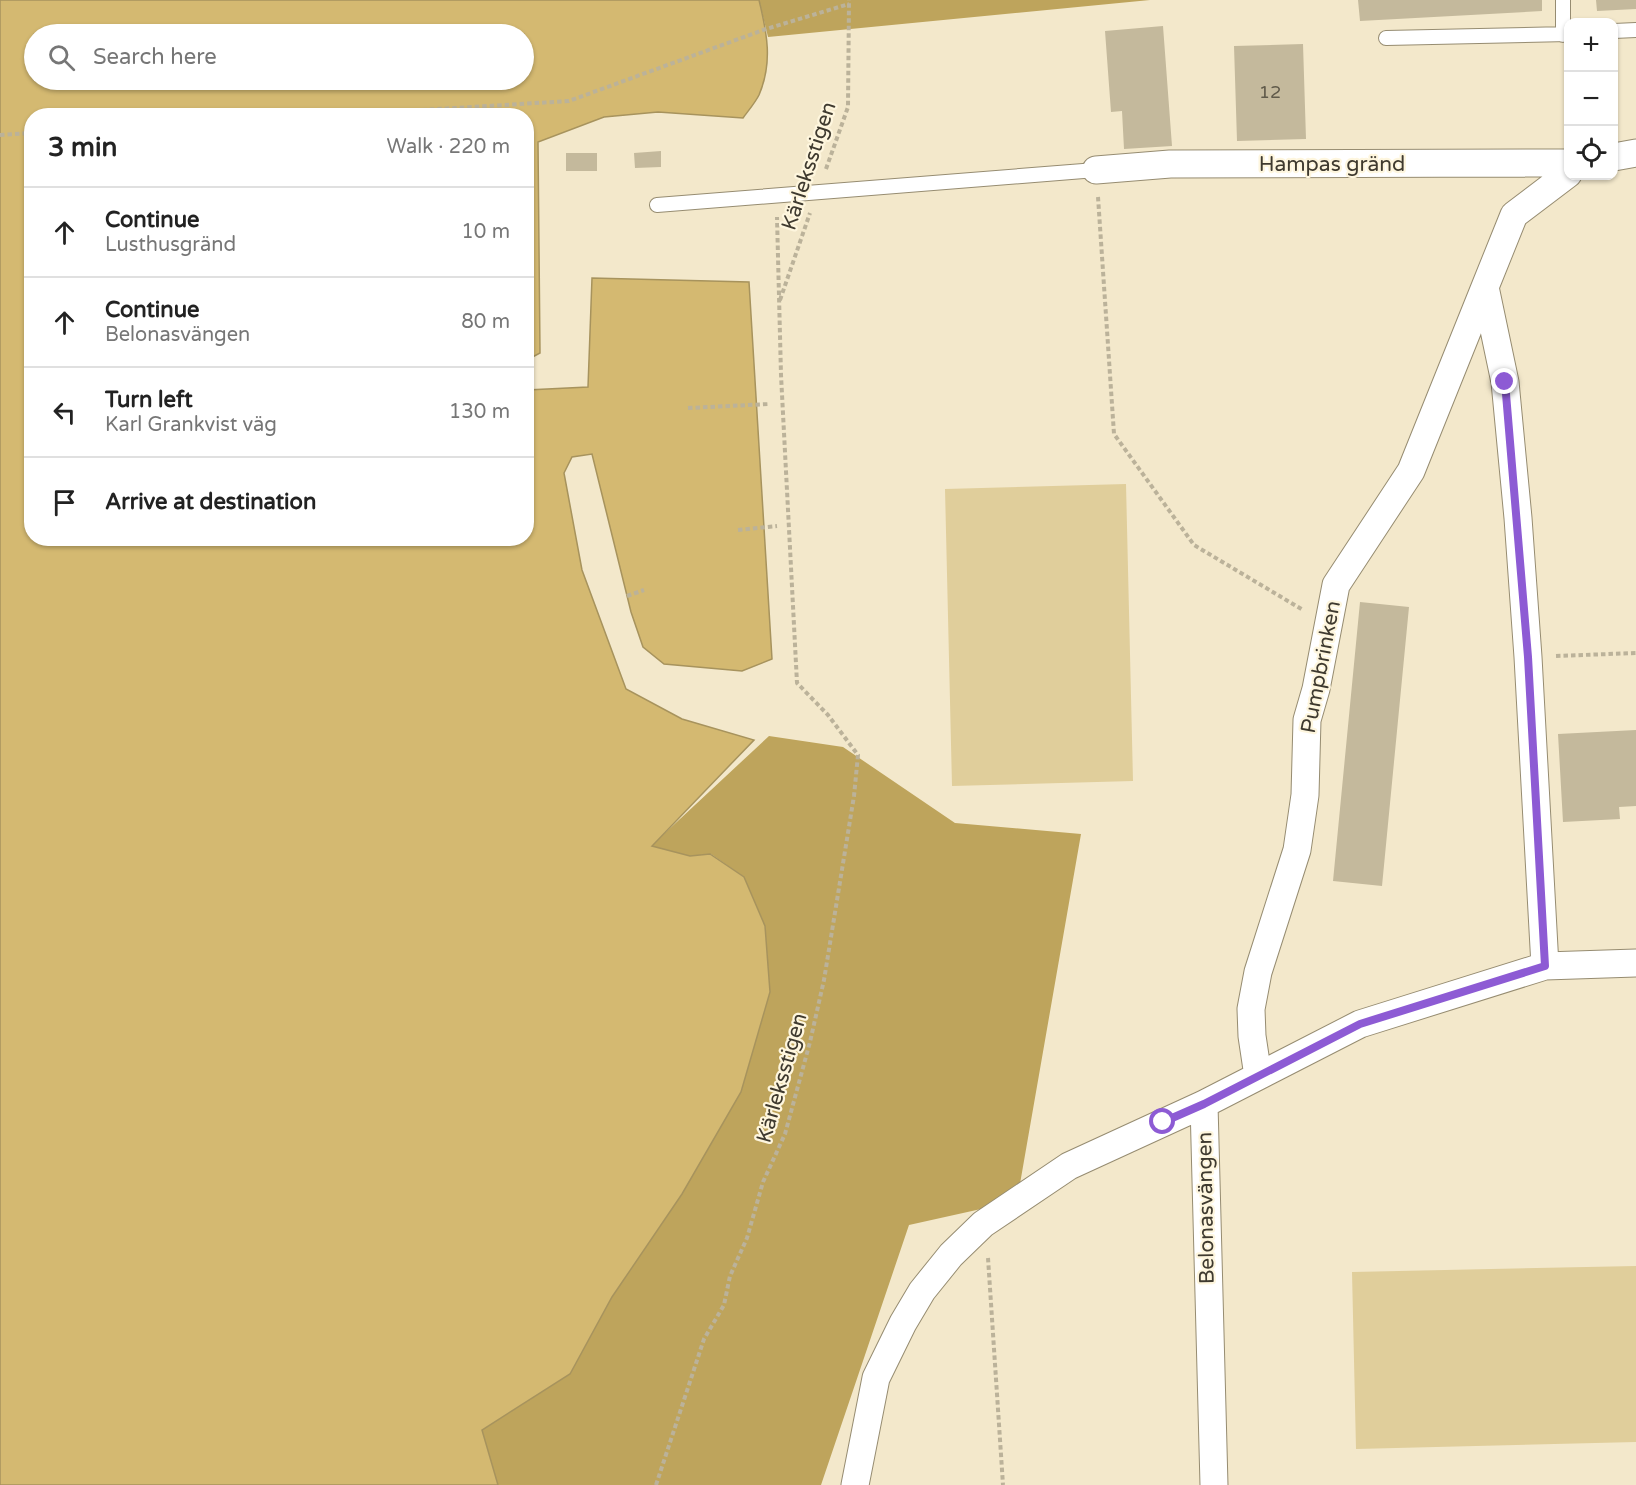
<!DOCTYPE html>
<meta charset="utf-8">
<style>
body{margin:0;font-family:"Varela Round",sans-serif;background:#f2f2f2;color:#222}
.controls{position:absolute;right:18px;top:18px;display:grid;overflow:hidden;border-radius:12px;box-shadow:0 2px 4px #0004}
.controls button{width:54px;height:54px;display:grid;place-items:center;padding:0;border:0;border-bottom:2px solid #e0e0e0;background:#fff;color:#222;font:30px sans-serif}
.stop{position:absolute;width:18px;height:18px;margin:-14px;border:4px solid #8d5bd4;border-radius:50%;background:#fff}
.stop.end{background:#8d5bd4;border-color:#fff;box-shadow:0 2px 6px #0008}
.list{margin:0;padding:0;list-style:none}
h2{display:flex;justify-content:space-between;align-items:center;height:78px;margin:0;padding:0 24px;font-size:26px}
h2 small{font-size:20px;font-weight:400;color:#767676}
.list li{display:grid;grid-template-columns:39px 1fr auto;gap:18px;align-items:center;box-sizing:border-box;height:90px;padding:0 24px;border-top:2px solid #e0e0e0}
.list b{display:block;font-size:22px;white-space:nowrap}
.list p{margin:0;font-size:20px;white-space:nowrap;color:#767676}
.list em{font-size:20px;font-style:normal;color:#767676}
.icon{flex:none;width:33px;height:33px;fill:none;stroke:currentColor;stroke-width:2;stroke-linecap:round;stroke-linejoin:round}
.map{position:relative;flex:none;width:1636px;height:1485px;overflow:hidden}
.search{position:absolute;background:#fff;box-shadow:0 2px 4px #0004;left:24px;top:24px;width:510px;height:66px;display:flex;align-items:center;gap:15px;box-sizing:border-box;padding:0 21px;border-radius:33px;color:#767676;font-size:22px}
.panel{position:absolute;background:#fff;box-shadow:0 2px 4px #0004;left:24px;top:108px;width:510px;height:438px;border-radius:24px}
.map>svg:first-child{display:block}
</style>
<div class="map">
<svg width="1636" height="1485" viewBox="0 0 1636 1485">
<rect width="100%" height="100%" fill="#f3e8cb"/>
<path fill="#e0ce9b" d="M 1126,484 L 1133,781 L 952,786 L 945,489 Z
M 1636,1266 L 1636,1442 L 1356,1449 L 1352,1272 Z"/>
<path fill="#bea45c" d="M 759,0 L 1150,0 L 768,37 Z
M 769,736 L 843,747 L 955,823 L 1081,834 L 1017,1201 L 909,1225 L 821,1485 L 498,1485 L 482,1430 L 570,1374 L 612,1297 L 682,1194 L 741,1092 L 770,992 L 765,926 L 744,877 L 711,854 L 690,856 L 651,846 Z"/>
<path fill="#d4b971" stroke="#a7935d" stroke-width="1.5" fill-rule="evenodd" d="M 0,0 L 759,0 C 767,33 773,62 759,95 C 755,103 748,111 743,118 L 658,112 L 604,117 L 538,142 L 540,353 L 527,360 L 526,116 L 32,116 L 32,538 L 526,538 L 527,390 L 588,387 L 592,278 L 749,282 L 772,659 L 742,671 L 664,664 L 643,647 L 631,612 L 592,454 L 572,457 L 564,473 L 582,570 L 626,689 L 682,719 L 754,740 L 652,846 L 690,856 L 710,854 L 744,877 L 765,926 L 770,992 L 741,1092 L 682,1194 L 612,1297 L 570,1374 L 482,1430 L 498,1485 L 0,1485 ZM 34,34 L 524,34 L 524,80 L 34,80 Z"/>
<path fill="#c4b99c" d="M 1358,0 L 1542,0 L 1542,11 L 1360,21 Z
M 1596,0 L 1636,0 L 1636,9 L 1597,11 Z
M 1163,26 L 1172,146 L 1124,149 L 1122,111 L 1111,112 L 1105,31 Z
M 1303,44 L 1306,139 L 1237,141 L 1234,46 Z
M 661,151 L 661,167 L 635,168 L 634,153 Z
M 566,153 L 597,153 L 597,171 L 566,171 Z
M 1360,602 L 1409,607 L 1382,886 L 1333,881 Z
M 1636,730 L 1636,806 L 1619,807 L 1620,819 L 1563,822 L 1558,734 Z"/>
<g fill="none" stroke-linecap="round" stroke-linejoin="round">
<defs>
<path id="service" d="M 1563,0 L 1563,35
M 1614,31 L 1636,30
M 1386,38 L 1568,34
M 657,205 L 1096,170"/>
<path id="minor" d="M 1614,157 L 1636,153
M 1096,170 L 1170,164 L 1568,163
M 1545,966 L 1528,657 L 1518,518 L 1505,382 L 1485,287 L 1514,215 L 1568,174
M 1258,1076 L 1252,1036 L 1251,1009 L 1258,972 L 1297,850 L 1305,795 L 1307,720 L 1316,689 L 1336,585 L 1411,471 L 1485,287
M 855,1485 L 876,1378 L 903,1323 L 922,1291 L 951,1255 L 983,1224 L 1069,1166 L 1204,1104
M 1214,1485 L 1204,1104 L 1360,1024 L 1545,966 L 1636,963"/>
</defs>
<use href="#service" stroke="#968c71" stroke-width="16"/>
<use href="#minor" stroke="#968c71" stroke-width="29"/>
<path stroke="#bbb29a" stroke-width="4" stroke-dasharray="4.5 3" stroke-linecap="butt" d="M 325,116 L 569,101 L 766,29 L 849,4
M 0,135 L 32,133
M 826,169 L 848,107 L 849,0
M 1098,197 L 1114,434 L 1194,545 L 1303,610
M 780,300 L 810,213
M 688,408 L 770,404
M 738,530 L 777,526
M 627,596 L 644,590
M 1556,656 L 1636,653
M 988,1258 L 1003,1485
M 656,1485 L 704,1339 L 724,1305 L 730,1276 L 747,1238 L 763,1182 L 785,1134 L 810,1042 L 824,980 L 854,796 L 858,755 L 828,715 L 797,683 L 781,375 L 777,217"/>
<use href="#service" stroke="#fff" stroke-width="14"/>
<use href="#minor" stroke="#fff" stroke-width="27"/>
</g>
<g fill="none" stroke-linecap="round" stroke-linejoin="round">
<path stroke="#8d5bd4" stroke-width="8" d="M 1163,1122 L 1204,1104 L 1360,1024 L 1545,966 L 1528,657 L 1505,382"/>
</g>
<g text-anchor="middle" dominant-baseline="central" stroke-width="4.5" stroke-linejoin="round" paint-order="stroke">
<g font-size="18" fill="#605a4a">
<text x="1270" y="92">12</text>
</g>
<g font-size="21" fill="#3f3a2f" stroke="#fef6de">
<text x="1332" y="164">Hampas gränd</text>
<text transform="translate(809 166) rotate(-72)">Kärleksstigen</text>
<text transform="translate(1321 667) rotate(-79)">Pumpbrinken</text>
<text transform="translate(782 1078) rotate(-74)">Kärleksstigen</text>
<text transform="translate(1206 1208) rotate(-91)">Belonasvängen</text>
</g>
</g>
</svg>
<div class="controls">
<button>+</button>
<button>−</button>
<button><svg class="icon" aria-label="locate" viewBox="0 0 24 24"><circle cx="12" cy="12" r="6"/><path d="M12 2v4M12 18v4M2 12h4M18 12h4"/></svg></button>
</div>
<div class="stop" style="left:1163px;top:1122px"></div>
<div class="stop end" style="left:1505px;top:382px"></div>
<div class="search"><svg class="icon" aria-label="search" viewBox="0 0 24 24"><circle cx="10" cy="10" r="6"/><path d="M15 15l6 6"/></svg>Search here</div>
<section class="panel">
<h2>3 min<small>Walk · 220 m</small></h2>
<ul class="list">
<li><svg class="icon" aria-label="ahead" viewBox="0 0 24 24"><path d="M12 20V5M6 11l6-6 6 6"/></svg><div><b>Continue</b><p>Lusthusgränd</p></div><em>10 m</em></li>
<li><svg class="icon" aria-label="ahead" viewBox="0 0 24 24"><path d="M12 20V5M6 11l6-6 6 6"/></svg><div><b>Continue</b><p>Belonasvängen</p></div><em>80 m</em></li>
<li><svg class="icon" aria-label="left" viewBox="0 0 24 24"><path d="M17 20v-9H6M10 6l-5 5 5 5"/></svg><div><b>Turn left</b><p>Karl Grankvist väg</p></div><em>130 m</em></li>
<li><svg class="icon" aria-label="arrive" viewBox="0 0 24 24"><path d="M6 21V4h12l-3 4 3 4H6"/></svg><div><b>Arrive at destination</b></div></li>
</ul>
</section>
</div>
